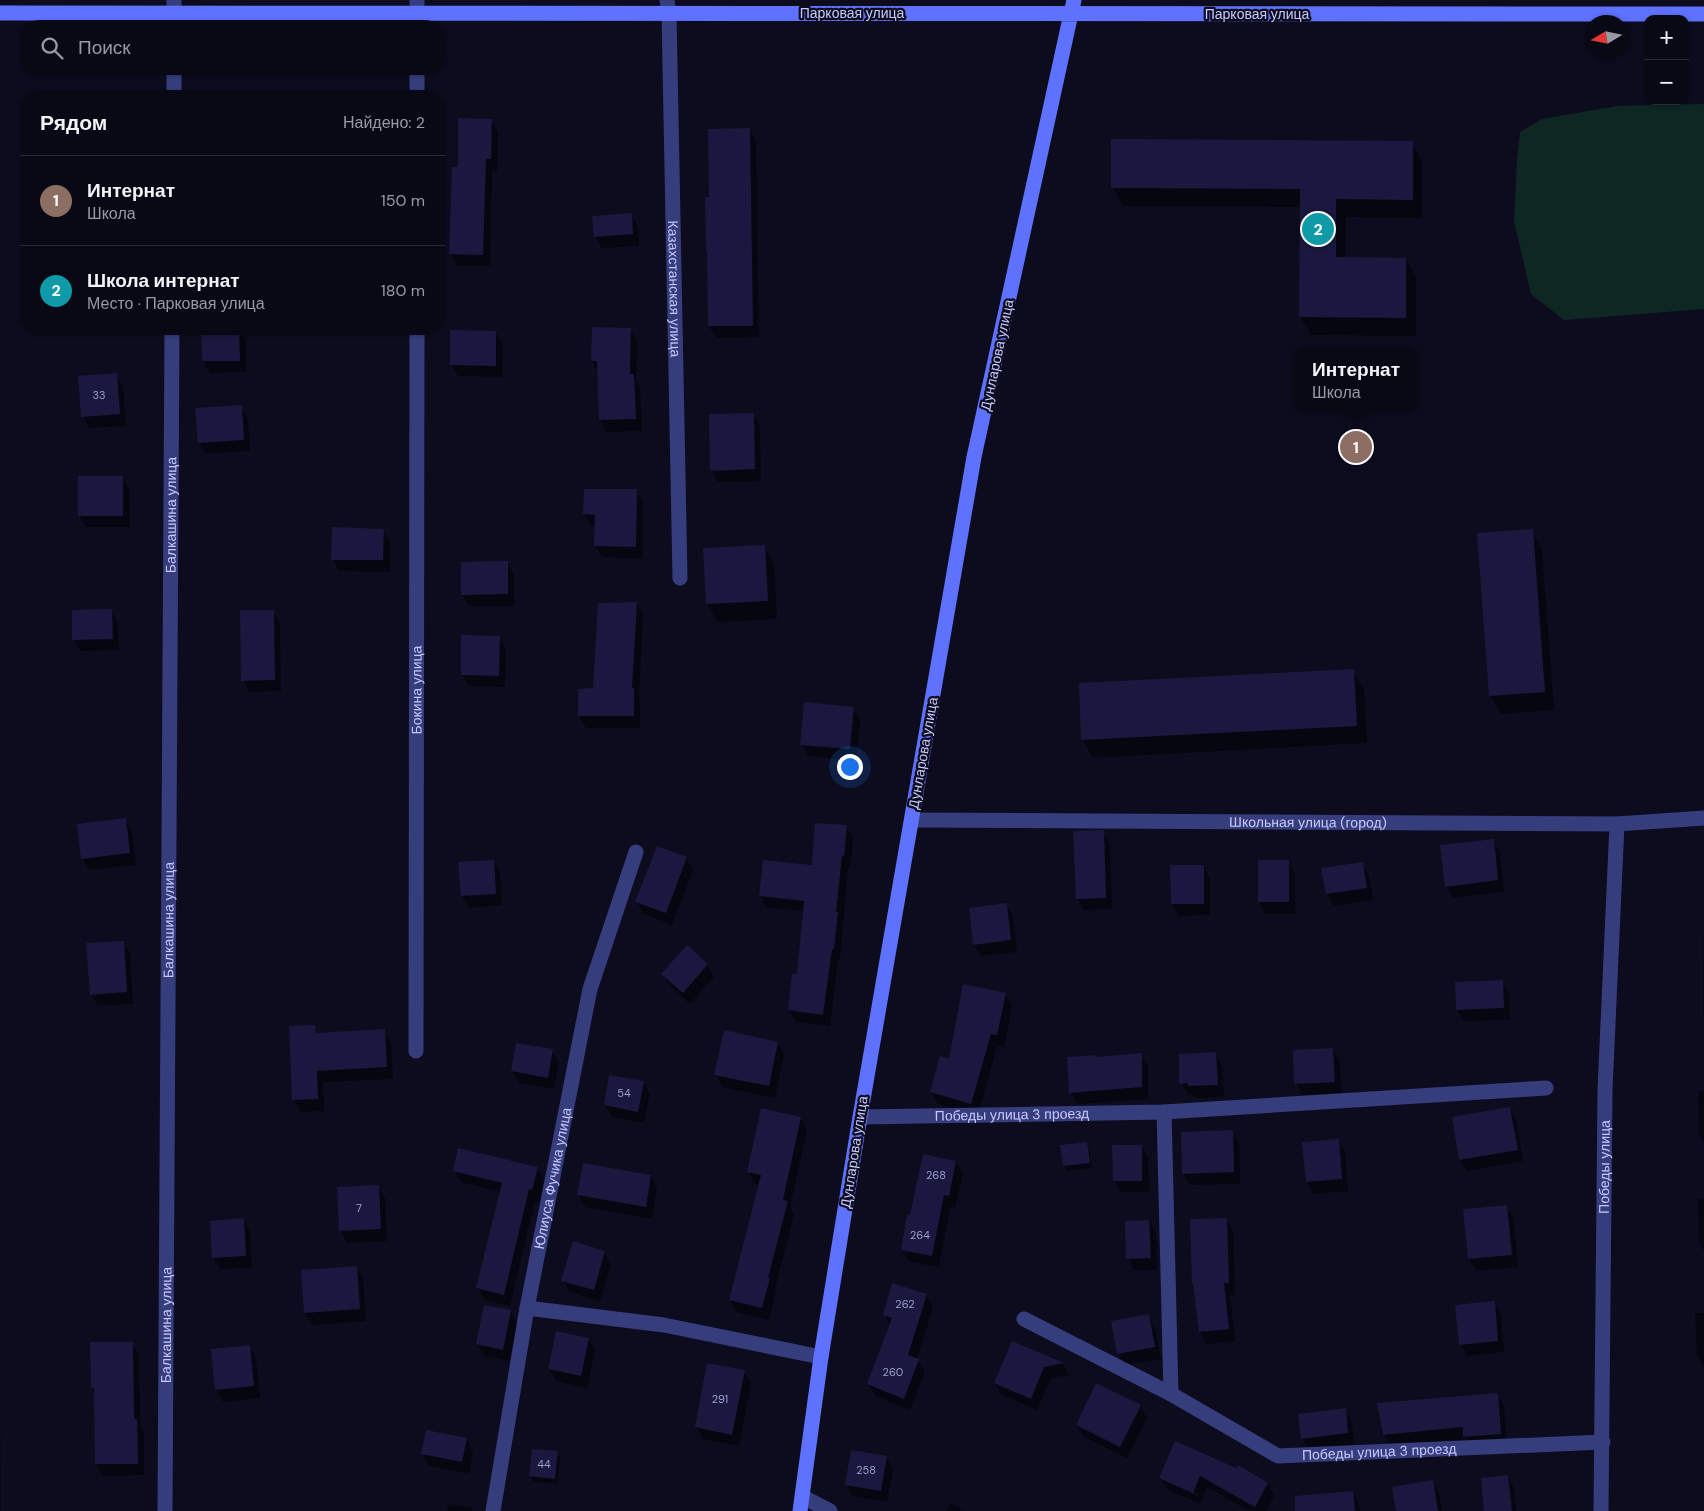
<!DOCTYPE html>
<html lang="ru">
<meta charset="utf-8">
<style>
body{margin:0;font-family:"DM Sans",sans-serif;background:#171723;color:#f1f3f6}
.controls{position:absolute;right:15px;top:15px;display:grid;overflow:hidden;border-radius:10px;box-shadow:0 1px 4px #0004}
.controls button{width:45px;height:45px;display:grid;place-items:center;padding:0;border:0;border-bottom:1px solid #292a35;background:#090916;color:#f1f3f6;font:25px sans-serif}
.compass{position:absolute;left:1584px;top:15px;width:45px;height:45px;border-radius:50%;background:#090916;box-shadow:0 1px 4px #0004;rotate:260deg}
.you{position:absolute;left:849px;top:766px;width:18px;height:18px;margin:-12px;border:4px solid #fff;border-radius:50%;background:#1a73e8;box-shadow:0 0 0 8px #1a73e833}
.badge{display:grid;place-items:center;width:32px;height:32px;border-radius:50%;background:#db2777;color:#fff;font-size:16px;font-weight:700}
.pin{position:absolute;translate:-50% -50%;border:2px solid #fff;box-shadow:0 1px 5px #0006}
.popup{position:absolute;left:1295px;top:347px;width:122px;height:65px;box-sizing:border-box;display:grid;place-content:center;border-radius:10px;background:#090916;filter:drop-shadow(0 1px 4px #0005);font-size:16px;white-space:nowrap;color:#999aa1}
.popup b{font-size:19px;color:#f1f3f6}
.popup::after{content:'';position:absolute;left:50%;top:100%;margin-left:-10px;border:10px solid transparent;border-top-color:#090916}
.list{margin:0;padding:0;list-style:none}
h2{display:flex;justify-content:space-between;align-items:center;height:65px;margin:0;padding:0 20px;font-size:21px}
h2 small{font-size:16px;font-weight:400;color:#999aa1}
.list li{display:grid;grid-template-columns:32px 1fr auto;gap:15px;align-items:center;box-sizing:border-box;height:90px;padding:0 20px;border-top:1px solid #292a35}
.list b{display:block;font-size:19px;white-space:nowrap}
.list p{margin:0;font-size:16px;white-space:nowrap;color:#999aa1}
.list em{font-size:16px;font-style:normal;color:#999aa1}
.icon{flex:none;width:28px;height:28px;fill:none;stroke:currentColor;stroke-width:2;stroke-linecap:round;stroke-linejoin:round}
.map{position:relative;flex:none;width:1704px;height:1511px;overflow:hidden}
.search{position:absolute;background:#090916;box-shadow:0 1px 4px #0004;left:20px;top:20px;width:425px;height:55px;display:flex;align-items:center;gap:12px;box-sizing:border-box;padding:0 18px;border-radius:20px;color:#999aa1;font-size:19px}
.panel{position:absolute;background:#090916;box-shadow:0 1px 4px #0004;left:20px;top:90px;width:425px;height:245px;border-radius:20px}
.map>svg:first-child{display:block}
</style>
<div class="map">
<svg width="1704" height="1511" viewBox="0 0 1704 1511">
<rect width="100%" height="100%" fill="#0c0c1e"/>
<path fill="#0f2723" d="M 1704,104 L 1704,309 L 1564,320 L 1531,294 L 1514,221 L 1517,160 L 1520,132 L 1542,119 L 1617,106 Z"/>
<path fill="#0007" fill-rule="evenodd" d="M 491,120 L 498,132 L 497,171 L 492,171 L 490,266 L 458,266 L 451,254 L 459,168 Z
M 749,129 L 756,141 L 759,337 L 716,338 L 709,326 L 710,199 Z
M 1412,143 L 1422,161 L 1422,218 L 1346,217 L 1345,258 L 1406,259 L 1416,277 L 1416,336 L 1311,335 L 1300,317 L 1301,207 L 1123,206 L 1113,188 Z
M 631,215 L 638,226 L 639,246 L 602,248 L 595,236 Z
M 239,329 L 246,341 L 246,372 L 210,373 L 203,361 Z
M 630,329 L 637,341 L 636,380 L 640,387 L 642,431 L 607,432 L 600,420 L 599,373 L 592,361 Z
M 496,333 L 503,344 L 502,377 L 458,376 L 451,364 Z
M 116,375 L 123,387 L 126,426 L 89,428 L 83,416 Z
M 241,407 L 248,419 L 250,451 L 206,454 L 199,442 Z
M 753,414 L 760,426 L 761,481 L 718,482 L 711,470 Z
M 122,477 L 129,489 L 130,527 L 86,527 L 79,515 Z
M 636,491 L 643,503 L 643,559 L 602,557 L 595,545 L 596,526 L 591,526 L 585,514 Z
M 383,530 L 390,542 L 390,572 L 339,571 L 333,559 Z
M 1532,531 L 1542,549 L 1554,710 L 1501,714 L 1491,696 Z
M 764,546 L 774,564 L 777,619 L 718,622 L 707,604 Z
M 507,563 L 514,575 L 514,606 L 469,606 L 462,594 Z
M 636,603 L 643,615 L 639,699 L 640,701 L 640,728 L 586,728 L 579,716 L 579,690 L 594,690 Z
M 111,610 L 118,622 L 119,650 L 80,651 L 74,639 Z
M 273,611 L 280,623 L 281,691 L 249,692 L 243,680 Z
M 499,638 L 506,649 L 505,687 L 469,686 L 462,674 Z
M 1353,671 L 1364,689 L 1367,743 L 1093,758 L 1083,740 Z
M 853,708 L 860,720 L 856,761 L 808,756 L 802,744 Z
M 125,820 L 132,831 L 136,865 L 89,870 L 82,858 Z
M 846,826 L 853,838 L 850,868 L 848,868 L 840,960 L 838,960 L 830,1026 L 796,1022 L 789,1010 L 798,976 L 804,911 L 767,908 L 760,896 L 813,866 Z
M 1103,832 L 1110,844 L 1112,909 L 1084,910 L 1077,899 Z
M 1493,840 L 1500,852 L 1504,892 L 1453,898 L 1446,886 Z
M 686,858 L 693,870 L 672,925 L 644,914 L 637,902 Z
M 493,861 L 500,873 L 502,905 L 469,908 L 462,896 Z
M 1259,861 L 1288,861 L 1295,873 L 1295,914 L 1266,914 L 1259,902 Z
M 1362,863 L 1369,875 L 1373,900 L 1334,906 L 1327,894 Z
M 1203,866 L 1210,878 L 1210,915 L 1179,916 L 1172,904 Z
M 1704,890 L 1704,1018 L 1703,1016 Z
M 1006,904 L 1013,916 L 1017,952 L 981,956 L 974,944 Z
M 123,942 L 130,954 L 133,1004 L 98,1006 L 91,994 Z
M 707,965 L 714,977 L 690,1004 L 670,986 L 663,974 Z
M 1502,981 L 1509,993 L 1510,1020 L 1464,1021 L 1457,1010 Z
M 1005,994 L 1012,1006 L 1004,1047 L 997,1046 L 978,1115 L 938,1104 L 931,1092 L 950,1060 Z
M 314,1026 L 319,1034 L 384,1030 L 391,1042 L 393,1079 L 323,1082 L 324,1111 L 301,1112 L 294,1100 Z
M 778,1043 L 784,1055 L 775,1098 L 722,1087 L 716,1075 Z
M 552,1050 L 559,1062 L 554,1089 L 519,1083 L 512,1071 Z
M 1333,1050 L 1340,1062 L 1341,1093 L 1302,1095 L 1296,1083 Z
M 1215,1054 L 1222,1065 L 1224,1097 L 1196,1098 L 1194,1095 L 1188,1095 L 1181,1083 Z
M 1141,1055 L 1148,1066 L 1148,1099 L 1077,1104 L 1071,1092 L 1097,1058 Z
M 643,1082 L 650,1094 L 644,1123 L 612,1117 L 605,1105 Z
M 1698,1091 L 1704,1091 L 1704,1142 L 1699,1134 Z
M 1509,1108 L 1516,1120 L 1523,1161 L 1467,1171 L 1460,1159 Z
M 800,1118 L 807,1130 L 790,1208 L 794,1214 L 775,1289 L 776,1291 L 769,1320 L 737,1312 L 730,1300 L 760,1185 L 755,1184 L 748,1172 Z
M 1232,1132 L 1239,1143 L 1240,1184 L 1190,1185 L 1183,1173 Z
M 1338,1140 L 1345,1152 L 1348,1191 L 1314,1194 L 1307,1182 Z
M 1086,1143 L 1089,1149 L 1092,1168 L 1067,1171 L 1064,1166 Z
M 1142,1146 L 1148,1158 L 1149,1192 L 1121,1192 L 1114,1181 Z
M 956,1162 L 963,1174 L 955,1208 L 950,1207 L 939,1267 L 909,1262 L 902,1250 L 911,1217 Z
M 537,1168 L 544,1180 L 539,1202 L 535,1201 L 510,1306 L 485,1300 L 478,1288 L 501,1192 L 461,1182 L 454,1170 Z
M 651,1176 L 657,1188 L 652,1219 L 585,1207 L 578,1195 Z
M 378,1186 L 385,1198 L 387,1241 L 347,1243 L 341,1231 Z
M 1698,1199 L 1704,1199 L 1704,1251 L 1699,1243 Z
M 1506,1206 L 1513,1218 L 1518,1267 L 1476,1271 L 1469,1259 L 1465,1210 Z
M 1227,1219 L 1233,1231 L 1235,1295 L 1230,1295 L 1235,1341 L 1207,1344 L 1200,1332 L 1195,1287 L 1193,1284 L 1191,1220 Z
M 244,1220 L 250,1232 L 252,1268 L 220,1269 L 213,1257 Z
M 1149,1221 L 1156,1233 L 1157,1270 L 1134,1270 L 1128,1258 Z
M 604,1252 L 611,1264 L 600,1302 L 570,1292 L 563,1280 Z
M 356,1268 L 363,1279 L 366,1321 L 312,1325 L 305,1313 Z
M 926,1295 L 933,1307 L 917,1360 L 925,1372 L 910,1410 L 875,1396 L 868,1384 L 890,1326 L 884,1314 Z
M 1494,1303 L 1501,1314 L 1504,1352 L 1467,1356 L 1460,1344 Z
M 510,1311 L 517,1323 L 509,1361 L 484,1356 L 477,1344 Z
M 1695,1313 L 1704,1313 L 1704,1368 L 1697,1356 Z
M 1148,1316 L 1155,1328 L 1161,1359 L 1125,1365 L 1118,1354 Z
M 588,1339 L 595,1351 L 587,1388 L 556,1381 L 549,1369 Z
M 1013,1342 L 1063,1364 L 1069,1375 L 1051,1378 L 1037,1410 L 1002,1395 L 995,1383 Z
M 132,1343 L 139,1355 L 140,1426 L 144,1432 L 144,1475 L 103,1476 L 96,1464 L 95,1393 L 92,1387 Z
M 249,1346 L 256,1358 L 260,1398 L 223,1402 L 216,1390 L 212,1350 Z
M 744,1371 L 751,1383 L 739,1446 L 703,1439 L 696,1427 Z
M 0,1394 L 1,1511 L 0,1511 Z
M 1497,1394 L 1504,1406 L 1507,1446 L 1472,1448 L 1466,1439 L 1391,1447 L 1384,1435 Z
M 1140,1406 L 1147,1418 L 1127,1458 L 1084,1437 L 1077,1425 Z
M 1345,1410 L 1352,1422 L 1354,1445 L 1309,1451 L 1302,1439 L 1299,1415 Z
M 466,1439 L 473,1451 L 469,1474 L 429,1466 L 423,1454 Z
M 557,1452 L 560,1458 L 557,1484 L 534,1482 L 531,1476 Z
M 886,1457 L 893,1469 L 887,1502 L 853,1496 L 846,1485 Z
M 1238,1467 L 1268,1484 L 1274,1496 L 1266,1511 L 1249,1511 L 1207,1487 L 1200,1504 L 1167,1489 L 1160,1478 L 1237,1470 ZM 1168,1481 L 1199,1494 L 1198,1496 L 1168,1483 Z
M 1507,1476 L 1514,1488 L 1516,1511 L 1485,1511 Z
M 1432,1481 L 1439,1493 L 1442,1511 L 1397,1511 Z
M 1353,1492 L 1359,1504 L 1360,1511 L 1335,1511 Z
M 951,1503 L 964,1511 L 947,1511 Z
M 448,1504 L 472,1508 L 473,1511 L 447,1511 Z"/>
<path fill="#1a183f" d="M 458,118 L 492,119 L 491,159 L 486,159 L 483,255 L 449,254 L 452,167 L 458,167 Z
M 750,128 L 753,326 L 708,326 L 707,250 L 706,250 L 705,197 L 709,197 L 708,129 Z
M 1111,139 L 1413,141 L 1413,200 L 1336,199 L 1336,257 L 1406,258 L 1406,318 L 1299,317 L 1300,189 L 1111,188 Z
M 632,213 L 633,234 L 594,237 L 592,216 Z
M 592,327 L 631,328 L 630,374 L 634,374 L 636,419 L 599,420 L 597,361 L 591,361 Z
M 201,329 L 239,329 L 240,361 L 202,361 Z
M 450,330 L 496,331 L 496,366 L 450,365 Z
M 117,373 L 120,414 L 81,417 L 78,376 Z
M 242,405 L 244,440 L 198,443 L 195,408 Z
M 754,413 L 755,469 L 710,471 L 709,414 Z
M 78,476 L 123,476 L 123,516 L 78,516 Z
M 584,489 L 637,489 L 636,547 L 594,546 L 595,515 L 583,514 Z
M 332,527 L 384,529 L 383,560 L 331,560 Z
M 1533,529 L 1545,692 L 1489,696 L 1477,533 Z
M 765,545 L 768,601 L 706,604 L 703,548 Z
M 508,561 L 508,594 L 461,595 L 461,562 Z
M 637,602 L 632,688 L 634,688 L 634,716 L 578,716 L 578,689 L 593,688 L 598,603 Z
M 112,609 L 113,639 L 72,640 L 72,610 Z
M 240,610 L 274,610 L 275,680 L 241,681 Z
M 461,635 L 500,636 L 499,676 L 461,675 Z
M 1354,669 L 1357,726 L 1081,740 L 1079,683 Z
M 804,702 L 854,707 L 850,749 L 800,745 Z
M 126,818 L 130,853 L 81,859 L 77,824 Z
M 815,823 L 847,825 L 844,857 L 842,856 L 836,912 L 838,912 L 834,949 L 832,949 L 823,1015 L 788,1010 L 792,974 L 797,974 L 804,901 L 759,896 L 763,860 L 812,865 Z
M 1104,830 L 1106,898 L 1076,899 L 1073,831 Z
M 1494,839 L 1498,880 L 1445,887 L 1440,845 Z
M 657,846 L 687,857 L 666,913 L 635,902 Z
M 494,860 L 496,894 L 461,896 L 458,862 Z
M 1258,860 L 1289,860 L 1289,902 L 1258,902 Z
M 1363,862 L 1367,888 L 1326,894 L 1321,868 Z
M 1170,865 L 1204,865 L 1204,904 L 1171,904 Z
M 1007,903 L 1011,940 L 973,945 L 969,908 Z
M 124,941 L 127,992 L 90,995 L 86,943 Z
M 687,945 L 708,964 L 683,993 L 661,974 Z
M 1503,980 L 1504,1008 L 1456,1010 L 1455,982 Z
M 963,984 L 1006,993 L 997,1035 L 991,1034 L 971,1104 L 930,1092 L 940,1056 L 949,1059 Z
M 315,1025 L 316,1033 L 385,1029 L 387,1067 L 317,1071 L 318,1099 L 292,1100 L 289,1026 Z
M 724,1030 L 778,1042 L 769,1086 L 714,1075 Z
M 516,1043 L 553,1049 L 548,1078 L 511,1071 Z
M 1333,1048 L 1335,1082 L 1294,1084 L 1293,1050 Z
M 1216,1052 L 1218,1085 L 1188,1086 L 1188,1083 L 1179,1084 L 1179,1054 Z
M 1142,1053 L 1142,1087 L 1069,1093 L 1067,1057 L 1097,1055 L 1097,1057 Z
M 609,1075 L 644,1081 L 638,1112 L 604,1105 Z
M 1510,1107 L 1518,1150 L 1459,1160 L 1452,1117 Z
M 761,1108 L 801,1117 L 783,1200 L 788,1201 L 768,1278 L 770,1278 L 762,1308 L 729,1300 L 761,1175 L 747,1172 Z
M 1233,1130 L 1234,1172 L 1182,1174 L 1181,1132 Z
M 1339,1139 L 1342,1179 L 1306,1182 L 1302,1142 Z
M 1087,1142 L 1090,1163 L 1063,1166 L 1060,1145 Z
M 1112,1145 L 1142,1145 L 1142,1181 L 1113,1181 Z
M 458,1148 L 538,1167 L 532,1190 L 529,1189 L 504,1295 L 476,1288 L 502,1183 L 453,1171 Z
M 923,1154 L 956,1161 L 949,1196 L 944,1195 L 932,1256 L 901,1250 L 907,1215 L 910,1215 Z
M 583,1163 L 651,1175 L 646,1207 L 577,1195 Z
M 379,1185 L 381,1229 L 339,1231 L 337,1187 Z
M 1507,1205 L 1512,1255 L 1468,1259 L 1463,1209 Z
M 244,1218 L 246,1256 L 212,1258 L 210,1221 Z
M 1227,1218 L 1229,1283 L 1224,1283 L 1229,1329 L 1199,1332 L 1193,1284 L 1192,1284 L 1190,1219 Z
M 1149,1220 L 1151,1258 L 1126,1259 L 1125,1221 Z
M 573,1241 L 605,1251 L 594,1290 L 561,1281 Z
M 357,1266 L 360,1309 L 304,1313 L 301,1270 Z
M 892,1283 L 927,1294 L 908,1355 L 919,1359 L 904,1399 L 867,1384 L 892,1318 L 883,1315 Z
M 1495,1301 L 1498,1341 L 1459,1345 L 1455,1305 Z
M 484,1305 L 511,1310 L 503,1350 L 476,1344 Z
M 1149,1314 L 1155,1347 L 1117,1354 L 1111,1321 Z
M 556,1331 L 589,1338 L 581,1376 L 548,1369 Z
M 1012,1341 L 1064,1363 L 1044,1367 L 1031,1399 L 994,1383 Z
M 90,1342 L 133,1342 L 134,1419 L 137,1419 L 138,1464 L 95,1464 L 94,1388 L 91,1388 Z
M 250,1345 L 254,1386 L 215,1390 L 211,1349 Z
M 707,1363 L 745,1370 L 732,1435 L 695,1427 Z
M 1096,1383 L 1141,1405 L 1120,1447 L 1076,1425 Z
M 1498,1393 L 1501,1434 L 1463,1437 L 1463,1427 L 1383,1435 L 1377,1403 Z
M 1346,1408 L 1348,1433 L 1301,1439 L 1298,1414 Z
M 426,1430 L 467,1438 L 462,1462 L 421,1454 Z
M 1175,1441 L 1236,1468 L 1238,1465 L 1268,1483 L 1255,1507 L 1200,1476 L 1193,1493 L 1159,1478 Z
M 532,1449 L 558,1451 L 555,1479 L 529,1476 Z
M 851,1450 L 887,1456 L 881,1491 L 845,1485 Z
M 1508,1475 L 1512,1511 L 1484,1511 L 1481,1478 Z
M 1433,1480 L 1438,1511 L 1396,1511 L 1392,1487 Z
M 1353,1491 L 1355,1511 L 1295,1511 L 1295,1496 Z"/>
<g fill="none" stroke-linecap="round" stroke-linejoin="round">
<g stroke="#363d7d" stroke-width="15">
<path d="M 174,0 L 174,26"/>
<path d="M 417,0 L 417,26"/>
<path id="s1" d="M 667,0 L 669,14 L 680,578"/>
<path d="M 174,96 L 174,69"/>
<path d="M 417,96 L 417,69"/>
<path id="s2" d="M 912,820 L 1617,824 L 1704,818"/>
<path id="s3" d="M 416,1051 L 417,329"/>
<path d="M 1164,1112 L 1171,1394"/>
<path id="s4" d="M 860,1117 L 1164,1112 L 1546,1088"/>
<path d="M 527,1308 L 664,1325 L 821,1357"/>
<path id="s5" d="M 1024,1319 L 1171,1394 L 1278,1456 L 1603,1442"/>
<path d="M 803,1497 L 830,1511"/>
<path id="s6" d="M 165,1511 L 172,329"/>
<path id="s7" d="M 493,1511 L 527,1308 L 590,989 L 636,852"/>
<path id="s8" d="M 1601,1511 L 1605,1090 L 1617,824"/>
</g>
<path stroke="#5f72ff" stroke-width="15" d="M 0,13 L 1704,14
M 800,1511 L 821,1357 L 860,1117 L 974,457 L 1074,0"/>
</g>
<g text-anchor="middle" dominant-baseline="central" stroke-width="4.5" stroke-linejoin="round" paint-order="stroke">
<g font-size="11" fill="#9c9ecf">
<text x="99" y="395">33</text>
<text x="624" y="1093">54</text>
<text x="936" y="1175">268</text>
<text x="359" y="1208">7</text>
<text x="920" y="1235">264</text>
<text x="905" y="1304">262</text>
<text x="893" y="1372">260</text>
<text x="720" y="1399">291</text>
<text x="544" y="1464">44</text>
<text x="866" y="1470">258</text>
</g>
<g font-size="14" fill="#c8caff" stroke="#0c0c1e">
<text x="852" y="13">Парковая улица</text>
<text x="1257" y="14">Парковая улица</text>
<text stroke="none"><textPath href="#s1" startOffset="289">Казахстанская улица</textPath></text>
<text transform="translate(997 355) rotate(-78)">Дунларова улица</text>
<text stroke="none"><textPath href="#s6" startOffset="996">Балкашина улица</textPath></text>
<text stroke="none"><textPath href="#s3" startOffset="361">Бокина улица</textPath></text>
<text transform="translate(923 753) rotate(-80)">Дунларова улица</text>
<text stroke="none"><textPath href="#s2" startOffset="396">Школьная улица (город)</textPath></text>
<text stroke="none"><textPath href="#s6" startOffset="591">Балкашина улица</textPath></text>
<text stroke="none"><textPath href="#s4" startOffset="152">Победы улица 3 проезд</textPath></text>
<text transform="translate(854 1152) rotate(-81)">Дунларова улица</text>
<text stroke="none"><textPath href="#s8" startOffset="344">Победы улица</textPath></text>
<text stroke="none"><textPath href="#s7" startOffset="338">Юлиуса Фучика улица</textPath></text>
<text stroke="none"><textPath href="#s6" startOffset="186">Балкашина улица</textPath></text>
<text stroke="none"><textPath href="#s5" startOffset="390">Победы улица 3 проезд</textPath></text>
</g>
</g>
</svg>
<div class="controls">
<button>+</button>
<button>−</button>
</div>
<svg class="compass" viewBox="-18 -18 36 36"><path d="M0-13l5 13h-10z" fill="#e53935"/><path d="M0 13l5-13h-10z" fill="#999aa1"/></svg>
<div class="you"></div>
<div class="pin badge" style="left:1356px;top:447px;background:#8d6e63">1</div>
<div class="popup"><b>Интернат</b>Школа</div>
<div class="pin badge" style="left:1318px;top:229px;background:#0f9aa8">2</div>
<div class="search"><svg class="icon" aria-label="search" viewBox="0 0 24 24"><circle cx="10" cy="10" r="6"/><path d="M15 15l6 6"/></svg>Поиск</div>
<section class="panel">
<h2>Рядом<small>Найдено: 2</small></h2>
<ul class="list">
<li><span class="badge" style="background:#8d6e63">1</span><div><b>Интернат</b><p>Школа</p></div><em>150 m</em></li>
<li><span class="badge" style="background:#0f9aa8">2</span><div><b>Школа интернат</b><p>Место · Парковая улица</p></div><em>180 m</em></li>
</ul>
</section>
</div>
